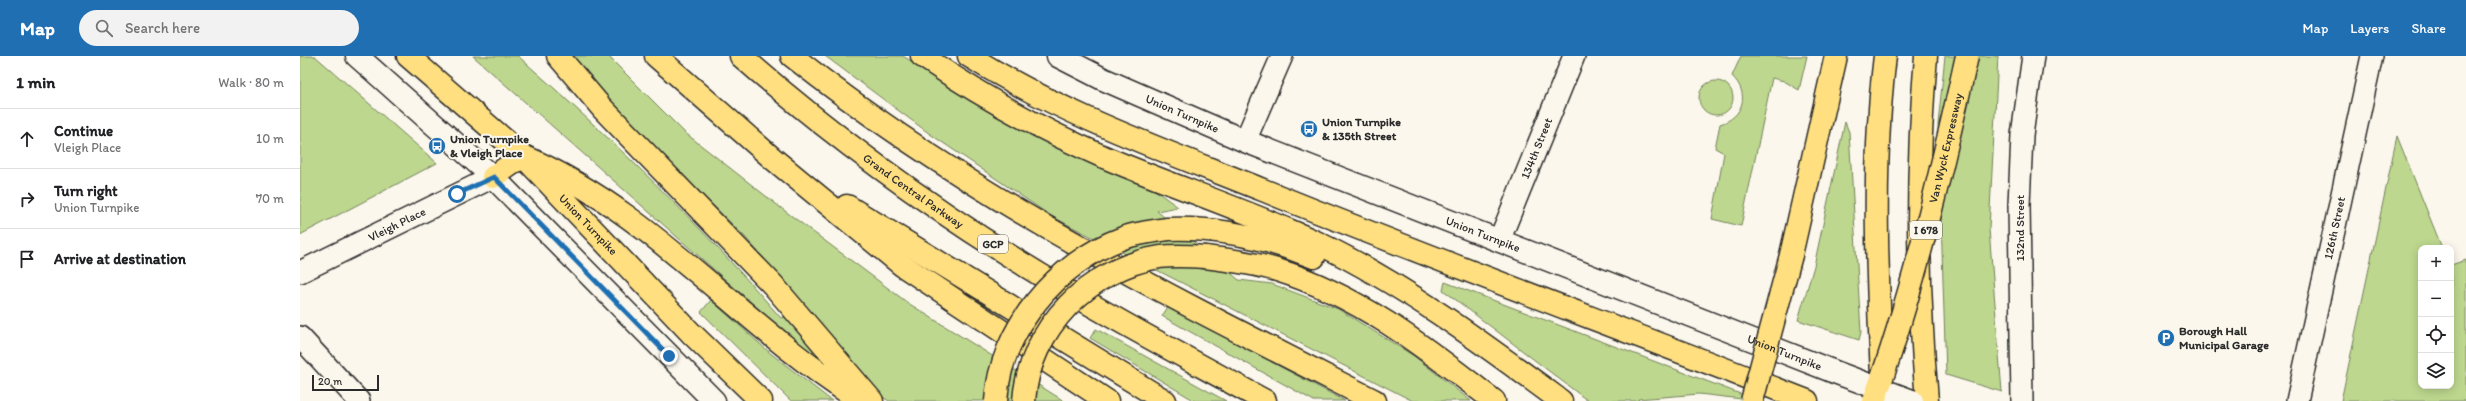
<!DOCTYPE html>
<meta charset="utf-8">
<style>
body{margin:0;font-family:Itim,sans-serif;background:#f2f2f2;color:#202124}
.controls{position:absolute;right:12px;bottom:12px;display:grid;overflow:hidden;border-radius:8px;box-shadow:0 2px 10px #0003}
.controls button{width:36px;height:36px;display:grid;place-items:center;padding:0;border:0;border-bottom:1px solid #e0e0e0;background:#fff;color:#202124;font:20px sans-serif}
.scale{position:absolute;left:12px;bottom:10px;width:67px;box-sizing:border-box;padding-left:4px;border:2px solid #2b2b2b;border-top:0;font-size:11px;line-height:14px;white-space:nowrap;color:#2b2b2b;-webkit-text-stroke:3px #fbf7ec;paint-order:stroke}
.stop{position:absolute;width:12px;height:12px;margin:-9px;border:3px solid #1f6fb2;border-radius:50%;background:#fff}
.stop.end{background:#1f6fb2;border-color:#fff;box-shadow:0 1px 4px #0008}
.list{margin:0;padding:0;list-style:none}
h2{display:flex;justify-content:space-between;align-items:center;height:52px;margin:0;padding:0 16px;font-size:17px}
h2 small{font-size:13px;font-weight:400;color:#757577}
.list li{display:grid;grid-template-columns:26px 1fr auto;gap:12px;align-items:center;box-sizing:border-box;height:60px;padding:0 16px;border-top:1px solid #e0e0e0}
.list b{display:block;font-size:15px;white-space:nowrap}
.list p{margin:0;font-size:13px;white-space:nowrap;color:#757577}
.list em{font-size:13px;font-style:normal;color:#757577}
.icon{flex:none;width:22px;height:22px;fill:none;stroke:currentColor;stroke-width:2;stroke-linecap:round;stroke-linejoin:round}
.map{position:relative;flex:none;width:2166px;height:345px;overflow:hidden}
header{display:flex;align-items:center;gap:24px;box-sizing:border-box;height:56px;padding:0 20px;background:#1f6fb2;color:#fff}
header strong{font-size:19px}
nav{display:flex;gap:22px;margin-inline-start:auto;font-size:14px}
.search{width:280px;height:36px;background:#f2f2f2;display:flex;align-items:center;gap:10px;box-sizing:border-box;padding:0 14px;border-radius:22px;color:#757577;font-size:15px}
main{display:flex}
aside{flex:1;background:#fff}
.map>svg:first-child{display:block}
</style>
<header>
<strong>Map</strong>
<div class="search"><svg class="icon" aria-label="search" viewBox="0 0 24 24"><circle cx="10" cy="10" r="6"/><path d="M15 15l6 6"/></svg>Search here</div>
<nav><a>Map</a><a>Layers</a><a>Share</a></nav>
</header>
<main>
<aside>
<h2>1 min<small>Walk · 80 m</small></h2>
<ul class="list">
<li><svg class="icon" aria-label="ahead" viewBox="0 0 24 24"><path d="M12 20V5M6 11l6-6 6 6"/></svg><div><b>Continue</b><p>Vleigh Place</p></div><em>10 m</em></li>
<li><svg class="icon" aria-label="right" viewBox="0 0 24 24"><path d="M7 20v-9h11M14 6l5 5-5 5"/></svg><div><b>Turn right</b><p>Union Turnpike</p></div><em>70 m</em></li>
<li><svg class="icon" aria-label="arrive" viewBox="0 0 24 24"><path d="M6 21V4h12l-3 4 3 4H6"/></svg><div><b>Arrive at destination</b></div></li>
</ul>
</aside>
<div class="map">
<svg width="2166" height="345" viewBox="0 0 2166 345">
<rect width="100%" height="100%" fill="#fbf7ec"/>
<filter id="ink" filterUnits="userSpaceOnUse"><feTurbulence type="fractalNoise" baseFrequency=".025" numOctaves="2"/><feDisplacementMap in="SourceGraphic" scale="8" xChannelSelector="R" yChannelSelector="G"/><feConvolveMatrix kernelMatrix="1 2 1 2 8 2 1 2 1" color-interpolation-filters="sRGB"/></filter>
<g filter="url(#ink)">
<path fill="#bdd78e" stroke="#74815c" d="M 0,0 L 15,0 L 137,107 L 0,179 Z
M 173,0 L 218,0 C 311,82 400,168 481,262 L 511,256 L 446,182 L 315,52 L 271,0 L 308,0 L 384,76 L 485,155 L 608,247 L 764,345 L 589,345 L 499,289 Z
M 525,0 L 603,0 L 710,67 L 856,135 L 878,151 L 857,155 L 939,224 L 972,228 L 1038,253 L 1114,300 L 1171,345 L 1113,345 L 751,160 L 630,78 Z
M 1441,0 L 1507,0 L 1499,34 L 1484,25 L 1472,22 L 1441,170 L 1412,163 L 1424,97 L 1415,92 L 1420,68 C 1444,61 1450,37 1432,20 Z
M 1645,0 L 1698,0 L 1689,173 L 1702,336 L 1646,319 L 1638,68 Z
M1399 42a17 17 0 1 1 34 0a17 17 0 1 1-34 0Z
M 1545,66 L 1549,76 L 1561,276 L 1559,284 L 1498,264 L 1514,210 Z
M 2097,80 L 2142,192 L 2121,192 L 2121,330 L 2151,330 L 2151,209 L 2166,204 L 2166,345 L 2041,345 Z
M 1145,226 L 1459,345 L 1399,338 L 1338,343 L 1339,345 L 1288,345 L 1143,234 Z
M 411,244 L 469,296 L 532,345 L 491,345 L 401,256 Z
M 868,251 L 1045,345 L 1014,345 L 862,260 Z
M 796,273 L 926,345 L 895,345 L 790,282 Z"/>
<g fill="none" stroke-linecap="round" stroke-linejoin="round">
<defs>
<g id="minor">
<path d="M 945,85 L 982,0"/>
<path id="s1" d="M 1199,185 L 1274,0"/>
<path id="s2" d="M 0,216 L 193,121"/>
<path d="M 0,281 L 59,345"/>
<path d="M 1722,345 L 1719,149 L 1722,79 L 1733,0"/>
<path id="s3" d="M 1997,345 L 2072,0"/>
</g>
<path id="tertiary" d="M 57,0 L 193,121 L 414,345"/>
<g id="secondary">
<path id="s4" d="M 758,0 L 803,23 L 945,85 L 1532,315"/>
</g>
<g id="primary">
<path id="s5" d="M 108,0 L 223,100 L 391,277 L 461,345"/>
<path d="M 669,0 C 761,58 863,94 963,134 C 1143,207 1326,274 1507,345"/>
<path d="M 193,121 L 223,100"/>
</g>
<g id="motorway">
<path d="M 258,0 L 302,52 L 473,229 L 572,345"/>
<path d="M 356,0 L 472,102 L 602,209 L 807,345"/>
<path id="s6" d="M 441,0 C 541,88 649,165 764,233 C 830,272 898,308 965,345"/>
<path d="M 492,0 C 673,144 871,241 1075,345"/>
<path d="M 622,0 C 679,39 740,73 804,101 C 875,131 949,155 1018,187 C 1105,229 1184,288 1261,345"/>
<path d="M 1626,0 C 1616,116 1617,229 1627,345"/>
<path d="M 223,100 C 354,156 442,271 561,345"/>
<path d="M 547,150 L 865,345"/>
<path d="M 868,173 C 919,171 967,182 1014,201"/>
<path d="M 1491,199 L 1536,0"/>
<path d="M 905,201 C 930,204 954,207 977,214 C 1059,239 1127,293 1194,345"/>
<path d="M 1582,320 C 1577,213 1572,107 1585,0"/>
</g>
</defs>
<use href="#minor" stroke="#2b2b2b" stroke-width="24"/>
<use href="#tertiary" stroke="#2b2b2b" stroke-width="25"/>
<use href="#secondary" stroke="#2b2b2b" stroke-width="25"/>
<use href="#primary" stroke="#2b2b2b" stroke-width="25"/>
<use href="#motorway" stroke="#2b2b2b" stroke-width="25"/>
<use href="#minor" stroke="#fbf7ec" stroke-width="21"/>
<use href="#tertiary" stroke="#fbf7ec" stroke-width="22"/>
<use href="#secondary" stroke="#fbf7ec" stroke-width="22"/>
<use href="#primary" stroke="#ffdf80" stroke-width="22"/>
<use href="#motorway" stroke="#ffdf80" stroke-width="22"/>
<defs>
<path id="secondary-bridge" d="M 1532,315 L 1612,345"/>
<g id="motorway-bridge">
<path d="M 696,345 C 700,274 757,206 823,182 C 837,177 853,175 868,173"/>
<path d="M 724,345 C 729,273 789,212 860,201 C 875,199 890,200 905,201"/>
<path d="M 1452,345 L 1491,199"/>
<path id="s7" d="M 1574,345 C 1614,233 1641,116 1667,0"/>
</g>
</defs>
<use href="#secondary-bridge" stroke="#2b2b2b" stroke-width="25" stroke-linecap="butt"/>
<use href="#motorway-bridge" stroke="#2b2b2b" stroke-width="25" stroke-linecap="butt"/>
<use href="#secondary-bridge" stroke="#fbf7ec" stroke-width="22"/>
<use href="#motorway-bridge" stroke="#ffdf80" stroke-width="22"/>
</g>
</g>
<g fill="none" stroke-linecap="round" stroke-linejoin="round" filter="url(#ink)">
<path stroke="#1f6fb2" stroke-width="5" d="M 157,138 L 194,121 L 369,300"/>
</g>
<defs>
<symbol id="bus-disc" viewBox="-11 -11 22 22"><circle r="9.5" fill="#1f6fb2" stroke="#fbf7ec"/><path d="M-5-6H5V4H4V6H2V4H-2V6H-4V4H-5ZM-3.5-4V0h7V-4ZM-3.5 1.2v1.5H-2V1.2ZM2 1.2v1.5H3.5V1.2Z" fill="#fff"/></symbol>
<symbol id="parking-disc" viewBox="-11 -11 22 22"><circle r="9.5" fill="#1f6fb2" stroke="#fbf7ec"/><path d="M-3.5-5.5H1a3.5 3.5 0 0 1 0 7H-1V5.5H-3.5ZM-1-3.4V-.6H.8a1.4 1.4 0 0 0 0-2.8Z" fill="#fff"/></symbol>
</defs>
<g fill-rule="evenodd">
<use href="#bus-disc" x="999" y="63" width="20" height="20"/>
<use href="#bus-disc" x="127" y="80" width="20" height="20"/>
<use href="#parking-disc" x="1856" y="272" width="20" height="20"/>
</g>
<g text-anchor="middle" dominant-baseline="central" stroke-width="4" stroke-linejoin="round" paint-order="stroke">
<g fill="#fbf7ec" stroke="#696865" stroke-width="1">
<rect x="1610" y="165" width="32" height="18" rx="3"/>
<rect x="678" y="179" width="30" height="18" rx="3"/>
</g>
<g font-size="11" font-weight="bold" fill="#2b2b2b">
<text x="1626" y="174">I 678</text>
<text x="693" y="188">GCP</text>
</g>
<g font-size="12" fill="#2b2b2b" stroke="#fbf7ec">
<text stroke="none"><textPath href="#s4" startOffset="137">Union Turnpike</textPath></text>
<text stroke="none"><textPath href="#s7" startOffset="263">Van Wyck Expressway</textPath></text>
<text stroke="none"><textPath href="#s1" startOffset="100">134th Street</textPath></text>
<text stroke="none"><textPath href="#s6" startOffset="219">Grand Central Parkway</textPath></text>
<text stroke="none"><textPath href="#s2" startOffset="108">Vleigh Place</textPath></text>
<text stroke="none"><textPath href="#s5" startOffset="247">Union Turnpike</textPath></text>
<text transform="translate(1720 172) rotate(-90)">132nd Street</text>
<text stroke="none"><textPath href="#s3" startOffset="177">126th Street</textPath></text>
<text stroke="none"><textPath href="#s4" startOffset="461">Union Turnpike</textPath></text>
<text stroke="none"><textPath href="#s4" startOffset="785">Union Turnpike</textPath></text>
</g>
<g font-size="12" font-weight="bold" fill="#2b2b2b" stroke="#fbf7ec" text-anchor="start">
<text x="1022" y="66">Union Turnpike<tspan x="1022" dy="14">&amp; 135th Street</tspan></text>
<text x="150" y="83">Union Turnpike<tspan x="150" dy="14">&amp; Vleigh Place</tspan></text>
<text x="1879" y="275">Borough Hall<tspan x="1879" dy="14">Municipal Garage</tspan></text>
</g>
</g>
</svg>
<div class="controls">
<button>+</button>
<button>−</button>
<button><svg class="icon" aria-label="locate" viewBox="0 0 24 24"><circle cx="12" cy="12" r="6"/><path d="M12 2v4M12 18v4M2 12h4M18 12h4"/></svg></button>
<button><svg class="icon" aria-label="layers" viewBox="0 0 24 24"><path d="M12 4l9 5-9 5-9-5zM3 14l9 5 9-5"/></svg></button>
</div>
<div class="scale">20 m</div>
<div class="stop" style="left:157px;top:138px"></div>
<div class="stop end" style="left:369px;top:300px"></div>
</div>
</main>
